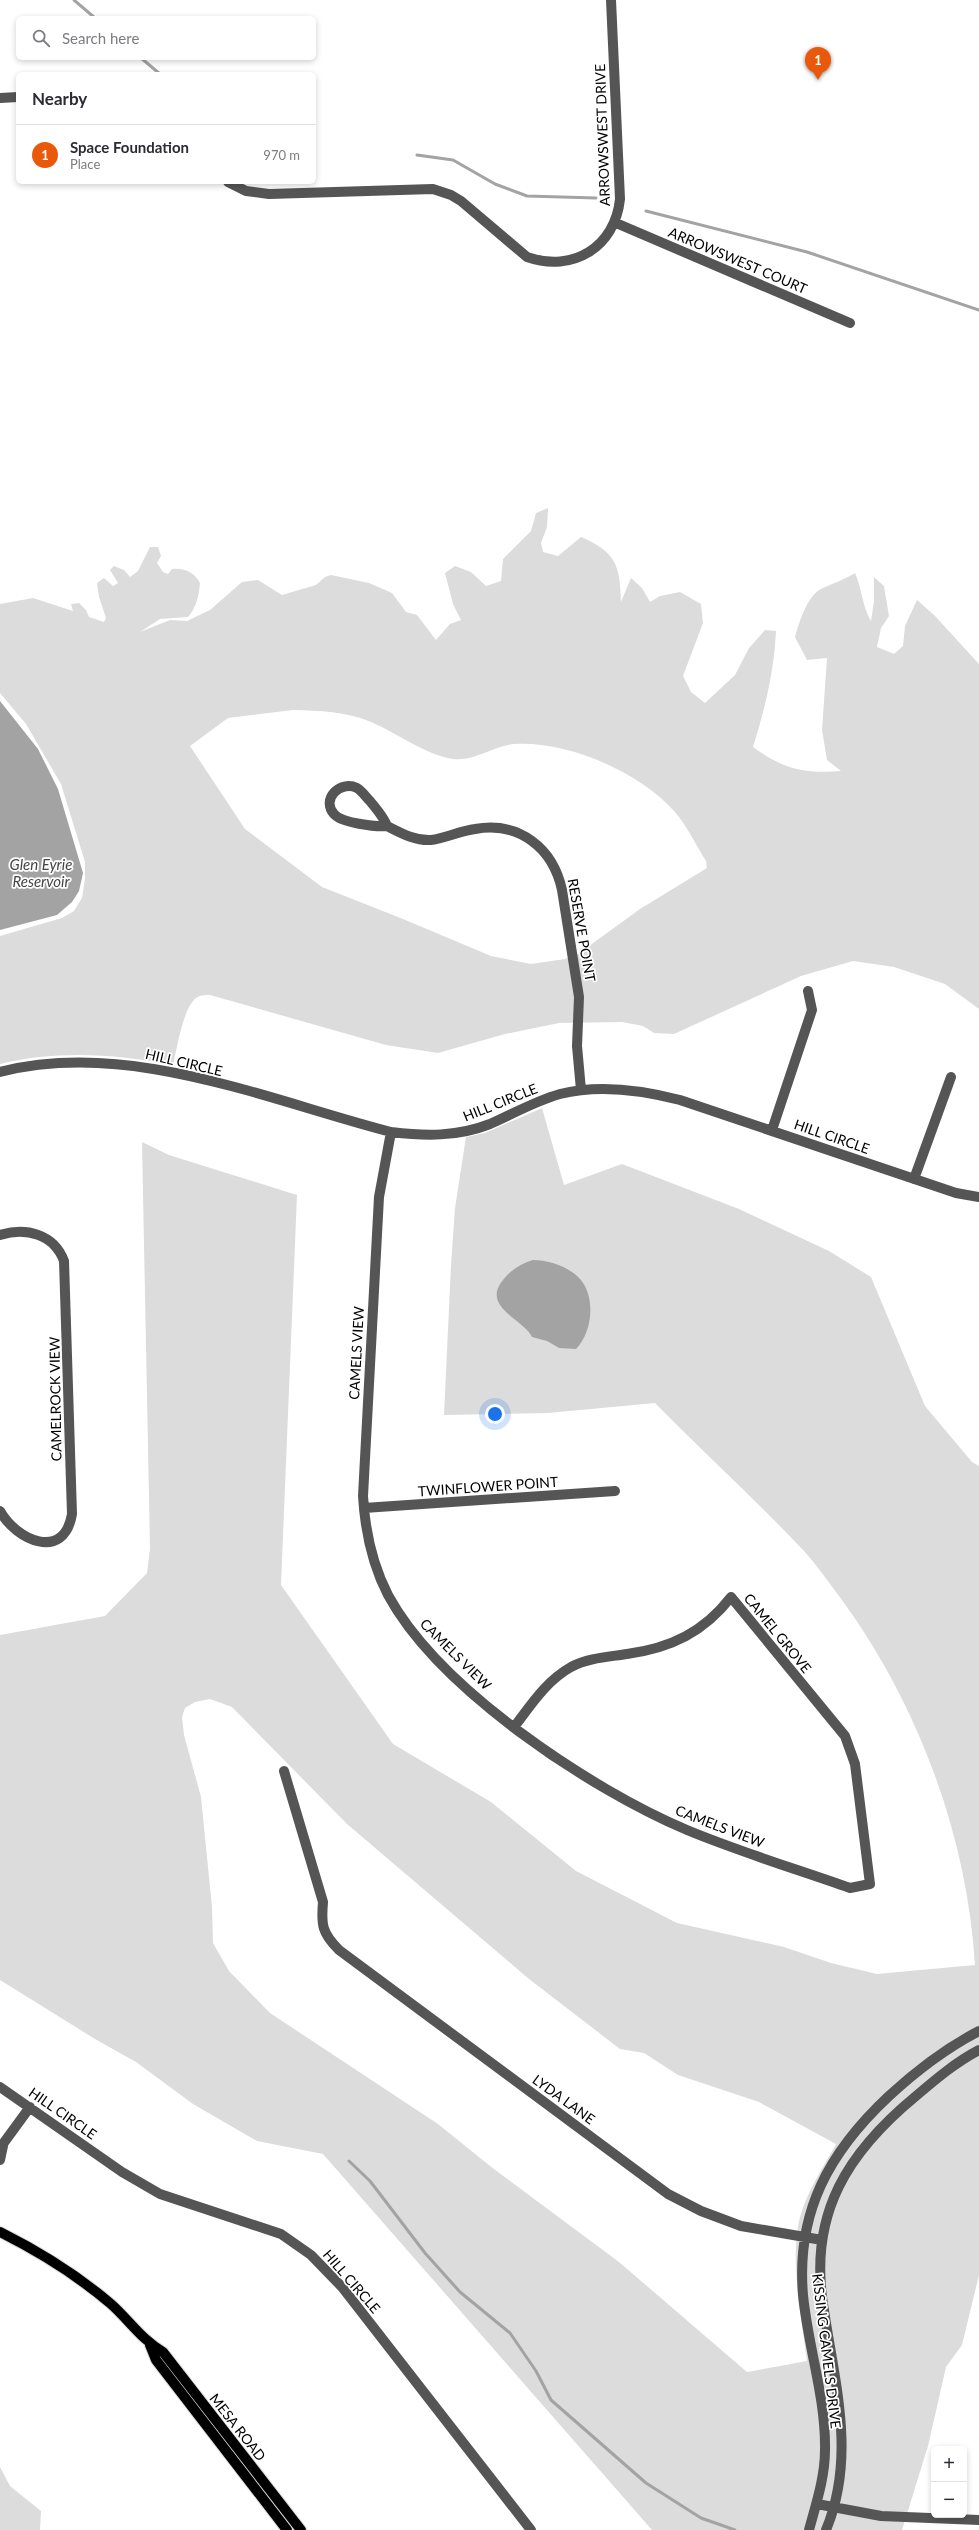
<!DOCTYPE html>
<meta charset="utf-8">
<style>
body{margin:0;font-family:Lato,sans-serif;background:#f7f7f7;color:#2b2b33}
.controls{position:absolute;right:12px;bottom:12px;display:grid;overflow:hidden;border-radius:6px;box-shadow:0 2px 6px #0003}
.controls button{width:36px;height:36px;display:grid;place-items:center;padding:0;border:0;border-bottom:1px solid #e1e1e2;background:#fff;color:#2b2b33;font:20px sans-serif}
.you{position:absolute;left:495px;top:1414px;width:14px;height:14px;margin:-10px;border:3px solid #fff;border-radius:50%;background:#1a73e8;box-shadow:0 0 0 6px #1a73e833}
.badge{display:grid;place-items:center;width:26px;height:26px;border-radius:50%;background:#ea580c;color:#fff;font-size:13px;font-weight:700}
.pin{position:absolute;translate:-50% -33px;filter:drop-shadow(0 1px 2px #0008)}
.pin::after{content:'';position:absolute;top:21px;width:14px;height:12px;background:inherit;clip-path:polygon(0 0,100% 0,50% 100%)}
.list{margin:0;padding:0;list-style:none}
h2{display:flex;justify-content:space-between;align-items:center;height:52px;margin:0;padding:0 16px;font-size:17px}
h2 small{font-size:13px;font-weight:400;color:#7c7c81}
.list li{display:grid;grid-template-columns:26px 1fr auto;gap:12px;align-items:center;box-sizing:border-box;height:60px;padding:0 16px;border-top:1px solid #e1e1e2}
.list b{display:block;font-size:15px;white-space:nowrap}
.list p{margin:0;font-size:13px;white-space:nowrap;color:#7c7c81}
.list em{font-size:13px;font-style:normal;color:#7c7c81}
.icon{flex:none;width:22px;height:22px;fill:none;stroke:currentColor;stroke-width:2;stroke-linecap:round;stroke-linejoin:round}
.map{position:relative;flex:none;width:979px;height:2530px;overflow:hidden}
.search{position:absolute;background:#fff;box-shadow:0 2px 6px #0003;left:16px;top:16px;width:300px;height:44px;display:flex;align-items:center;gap:10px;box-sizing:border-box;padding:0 14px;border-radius:6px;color:#7c7c81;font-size:15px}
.panel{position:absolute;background:#fff;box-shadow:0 2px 6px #0003;left:16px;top:72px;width:300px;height:112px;border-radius:6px}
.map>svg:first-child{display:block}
</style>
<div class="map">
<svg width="979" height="2530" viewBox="0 0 979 2530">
<rect width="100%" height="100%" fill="#fff"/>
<path fill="#dcdcdc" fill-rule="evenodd" d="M 548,508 L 547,527 L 541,543 L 543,552 L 558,556 L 581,537 C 616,552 620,565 621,602 L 631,578 L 642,588 L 650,602 L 660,596 L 680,592 L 701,604 L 703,623 L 683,676 L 691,692 L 705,703 L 735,675 L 749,648 L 765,630 L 776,631 C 774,672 765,709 753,747 C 783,769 804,774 841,771 L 827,760 L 822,730 L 827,658 L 807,660 L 795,637 C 799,623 807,596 821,589 C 833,583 844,580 855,573 C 862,589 862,606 871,621 L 874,601 L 874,577 L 884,586 L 889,616 L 881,628 L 877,647 L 894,654 L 903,646 L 905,626 L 917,600 L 935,616 L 979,664 L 979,1009 L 945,984 L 894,967 L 853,961 L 801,976 L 674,1034 L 654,1033 L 643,1026 L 622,1022 L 559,1023 L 505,1034 L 438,1053 L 386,1045 L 210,995 C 205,995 200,995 196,998 C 183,1008 177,1049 173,1065 C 115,1054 58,1050 0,1064 L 0,936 L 62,918 L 74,911 L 82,898 L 85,879 L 85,862 L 61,784 L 26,724 L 0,693 L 0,604 L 33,598 L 73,611 L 71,604 L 79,603 L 86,610 L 89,617 L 104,622 L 106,618 L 99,597 L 97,583 L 104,578 L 113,586 L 118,583 L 110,570 L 114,566 L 124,570 L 130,577 L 138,571 L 150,547 L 158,547 L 161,556 L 157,563 L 163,572 L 168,574 L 172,569 C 184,568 194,572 200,583 C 199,596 196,608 188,617 L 160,619 L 140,632 L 170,620 L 187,621 L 210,610 L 242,582 L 258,580 L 282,595 L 316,585 L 325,577 L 331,575 L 369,583 L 392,593 L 406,612 L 417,615 L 436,640 L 450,624 L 461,620 L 453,604 L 445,573 L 455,566 L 471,572 L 486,586 L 501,581 L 503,559 L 531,531 L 536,513 ZM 293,710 C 320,711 345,711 371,722 C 397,733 424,754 453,759 C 474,762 495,745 515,744 C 568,741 640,772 675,812 C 687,826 696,845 706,861 L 707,868 L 640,909 L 578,954 L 565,959 L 531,964 L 491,956 L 403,919 L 322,887 L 245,829 L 190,746 L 228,718 Z
M 542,1108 L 564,1185 L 622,1164 L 739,1209 L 829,1251 L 871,1277 L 925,1406 L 972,1462 L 979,1466 L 979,2275 L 962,2345 L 946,2367 L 928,2446 L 902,2530 L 652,2530 L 323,2154 L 257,2141 L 193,2104 L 136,2062 L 95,2039 L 0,1980 L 0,1635 L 105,1616 L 147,1573 L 150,1549 L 142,1142 L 169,1155 L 297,1195 L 281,1585 L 393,1744 L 491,1802 L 576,1871 L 677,1923 L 784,1947 L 831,1963 L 877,1974 L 975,1965 C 967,1831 914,1694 833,1588 C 824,1576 815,1563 804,1551 C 756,1500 704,1453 655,1403 L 548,1413 L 444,1415 L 451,1265 L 455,1208 L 466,1137 L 485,1133 ZM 210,1699 L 232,1707 L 347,1824 L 529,1979 L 620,2049 L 644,2053 L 678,2075 L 759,2102 L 836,2144 C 822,2170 803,2197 798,2227 C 791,2265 802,2322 807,2361 L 747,2372 L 619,2262 L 490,2166 L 438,2124 L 270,2013 L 229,1971 L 213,1943 L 212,1907 L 201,1797 L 184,1735 L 182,1717 L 185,1708 L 195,1702 Z
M 0,2467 L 10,2486 L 41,2511 L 40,2530 L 0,2530 Z"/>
<path fill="#a3a3a3" d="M 0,701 L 38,749 L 58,789 L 83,873 L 79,891 L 72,902 L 57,915 L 0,930 Z
M 533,1260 C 549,1260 570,1267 581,1280 C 596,1299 592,1333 576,1349 L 559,1348 L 547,1341 L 532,1337 C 523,1319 481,1307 503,1280 C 511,1270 520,1264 533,1260 Z"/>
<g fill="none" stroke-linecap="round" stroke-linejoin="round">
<path stroke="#a3a3a3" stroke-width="3" d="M 74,0 L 95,18
M 141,58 L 160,74
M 417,155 L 453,160 L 495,184 L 527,196 L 596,198
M 646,211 L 807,252 L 979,310
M 349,2161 L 370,2181 L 425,2253 L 460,2292 L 510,2333 L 536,2371 L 551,2400 L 646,2483 L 701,2518 L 735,2530"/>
<defs>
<path id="major" d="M 0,2232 C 40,2252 77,2275 111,2304 C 129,2320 142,2340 163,2352 L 301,2530
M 150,2345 L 156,2360 L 287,2530"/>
</defs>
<use href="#major" stroke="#dbdbdb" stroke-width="12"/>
<path stroke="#555" stroke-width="10" d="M 0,98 L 18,97
M 228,182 L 246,191 L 269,194 L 433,189 L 451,195 L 461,201 L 527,257 C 573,273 615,247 620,199 L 611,0
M 616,223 L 850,323
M 387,826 C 376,827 341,823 334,814 C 321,799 340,780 357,788 C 362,791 366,797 370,801 C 377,810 383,816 387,826 C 401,833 415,841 431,840 C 446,838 460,831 475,829 C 519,821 553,848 562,890 L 579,997 L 577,1046 L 581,1090
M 0,1072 C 129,1039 267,1100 391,1132 C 425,1136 457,1137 490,1124 C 513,1114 535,1101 560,1094 C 599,1084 642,1090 680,1100 L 956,1193 L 979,1197
M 772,1130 L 812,1010 L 808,991
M 391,1132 L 379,1197 L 363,1496 C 365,1530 372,1564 388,1595 C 439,1689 590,1789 687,1830 C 740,1852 796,1869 850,1888 L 870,1884 L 855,1764 L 845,1736 L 731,1597 C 704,1632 671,1648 627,1654 C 608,1657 588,1658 571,1667 C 546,1681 531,1705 514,1727
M 914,1179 L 951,1077
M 0,1235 C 26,1227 54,1234 64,1261 L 72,1514 C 64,1562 16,1540 0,1511
M 364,1508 L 615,1491
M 284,1771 L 323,1902 C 321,1925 322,1933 339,1950 L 668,2194 L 701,2211 L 741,2226 L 822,2240
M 0,2087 L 122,2172 L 160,2194 L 281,2234 L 311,2255 L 342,2287 L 531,2530
M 0,2148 L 30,2107
M 0,2160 L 3,2146
M 817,2504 L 881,2516 L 979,2520
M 809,2530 C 816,2504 825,2477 825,2450 C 826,2398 808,2347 803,2295 C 796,2212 829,2152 889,2096 C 916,2071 946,2048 979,2031
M 826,2530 C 857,2455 834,2381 823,2304 C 809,2213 848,2152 916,2096 C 936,2079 956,2062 979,2050"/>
<use href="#major" stroke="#000" stroke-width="10"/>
</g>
<g text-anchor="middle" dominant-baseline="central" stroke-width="3.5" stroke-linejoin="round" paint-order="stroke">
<g font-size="14" fill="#000" stroke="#fff">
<text transform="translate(602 135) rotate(-92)">ARROWSWEST DRIVE</text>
<text transform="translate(738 260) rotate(23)">ARROWSWEST COURT</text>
<text transform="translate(582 930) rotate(80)">RESERVE POINT</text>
<text transform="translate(184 1062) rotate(13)">HILL CIRCLE</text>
<text transform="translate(500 1102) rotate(-22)">HILL CIRCLE</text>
<text transform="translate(832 1136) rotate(19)">HILL CIRCLE</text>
<text transform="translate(356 1353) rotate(-87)">CAMELS VIEW</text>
<text transform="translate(55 1399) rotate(-91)">CAMELROCK VIEW</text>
<text transform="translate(488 1486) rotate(-4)">TWINFLOWER POINT</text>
<text transform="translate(778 1633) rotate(51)">CAMEL GROVE</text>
<text transform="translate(456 1654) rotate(45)">CAMELS VIEW</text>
<text transform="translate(720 1826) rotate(21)">CAMELS VIEW</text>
<text transform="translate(564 2099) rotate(36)">LYDA LANE</text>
<text transform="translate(63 2113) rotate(35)">HILL CIRCLE</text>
<text transform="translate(352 2281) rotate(49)">HILL CIRCLE</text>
<text transform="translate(827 2351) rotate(83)">KISSING CAMELS DRIVE</text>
<text transform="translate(238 2427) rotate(52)">MESA ROAD</text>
</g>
<g font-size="15" font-style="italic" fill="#444" stroke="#fff">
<text x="41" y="864">Glen Eyrie<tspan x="41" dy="17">Reservoir</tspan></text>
</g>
</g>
</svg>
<div class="controls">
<button>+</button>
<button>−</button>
</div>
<div class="you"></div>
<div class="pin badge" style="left:818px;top:80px">1</div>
<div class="search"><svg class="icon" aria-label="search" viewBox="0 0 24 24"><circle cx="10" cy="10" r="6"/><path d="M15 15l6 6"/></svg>Search here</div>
<section class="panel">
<h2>Nearby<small></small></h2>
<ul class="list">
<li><span class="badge">1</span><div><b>Space Foundation</b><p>Place</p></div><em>970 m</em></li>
</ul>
</section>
</div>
